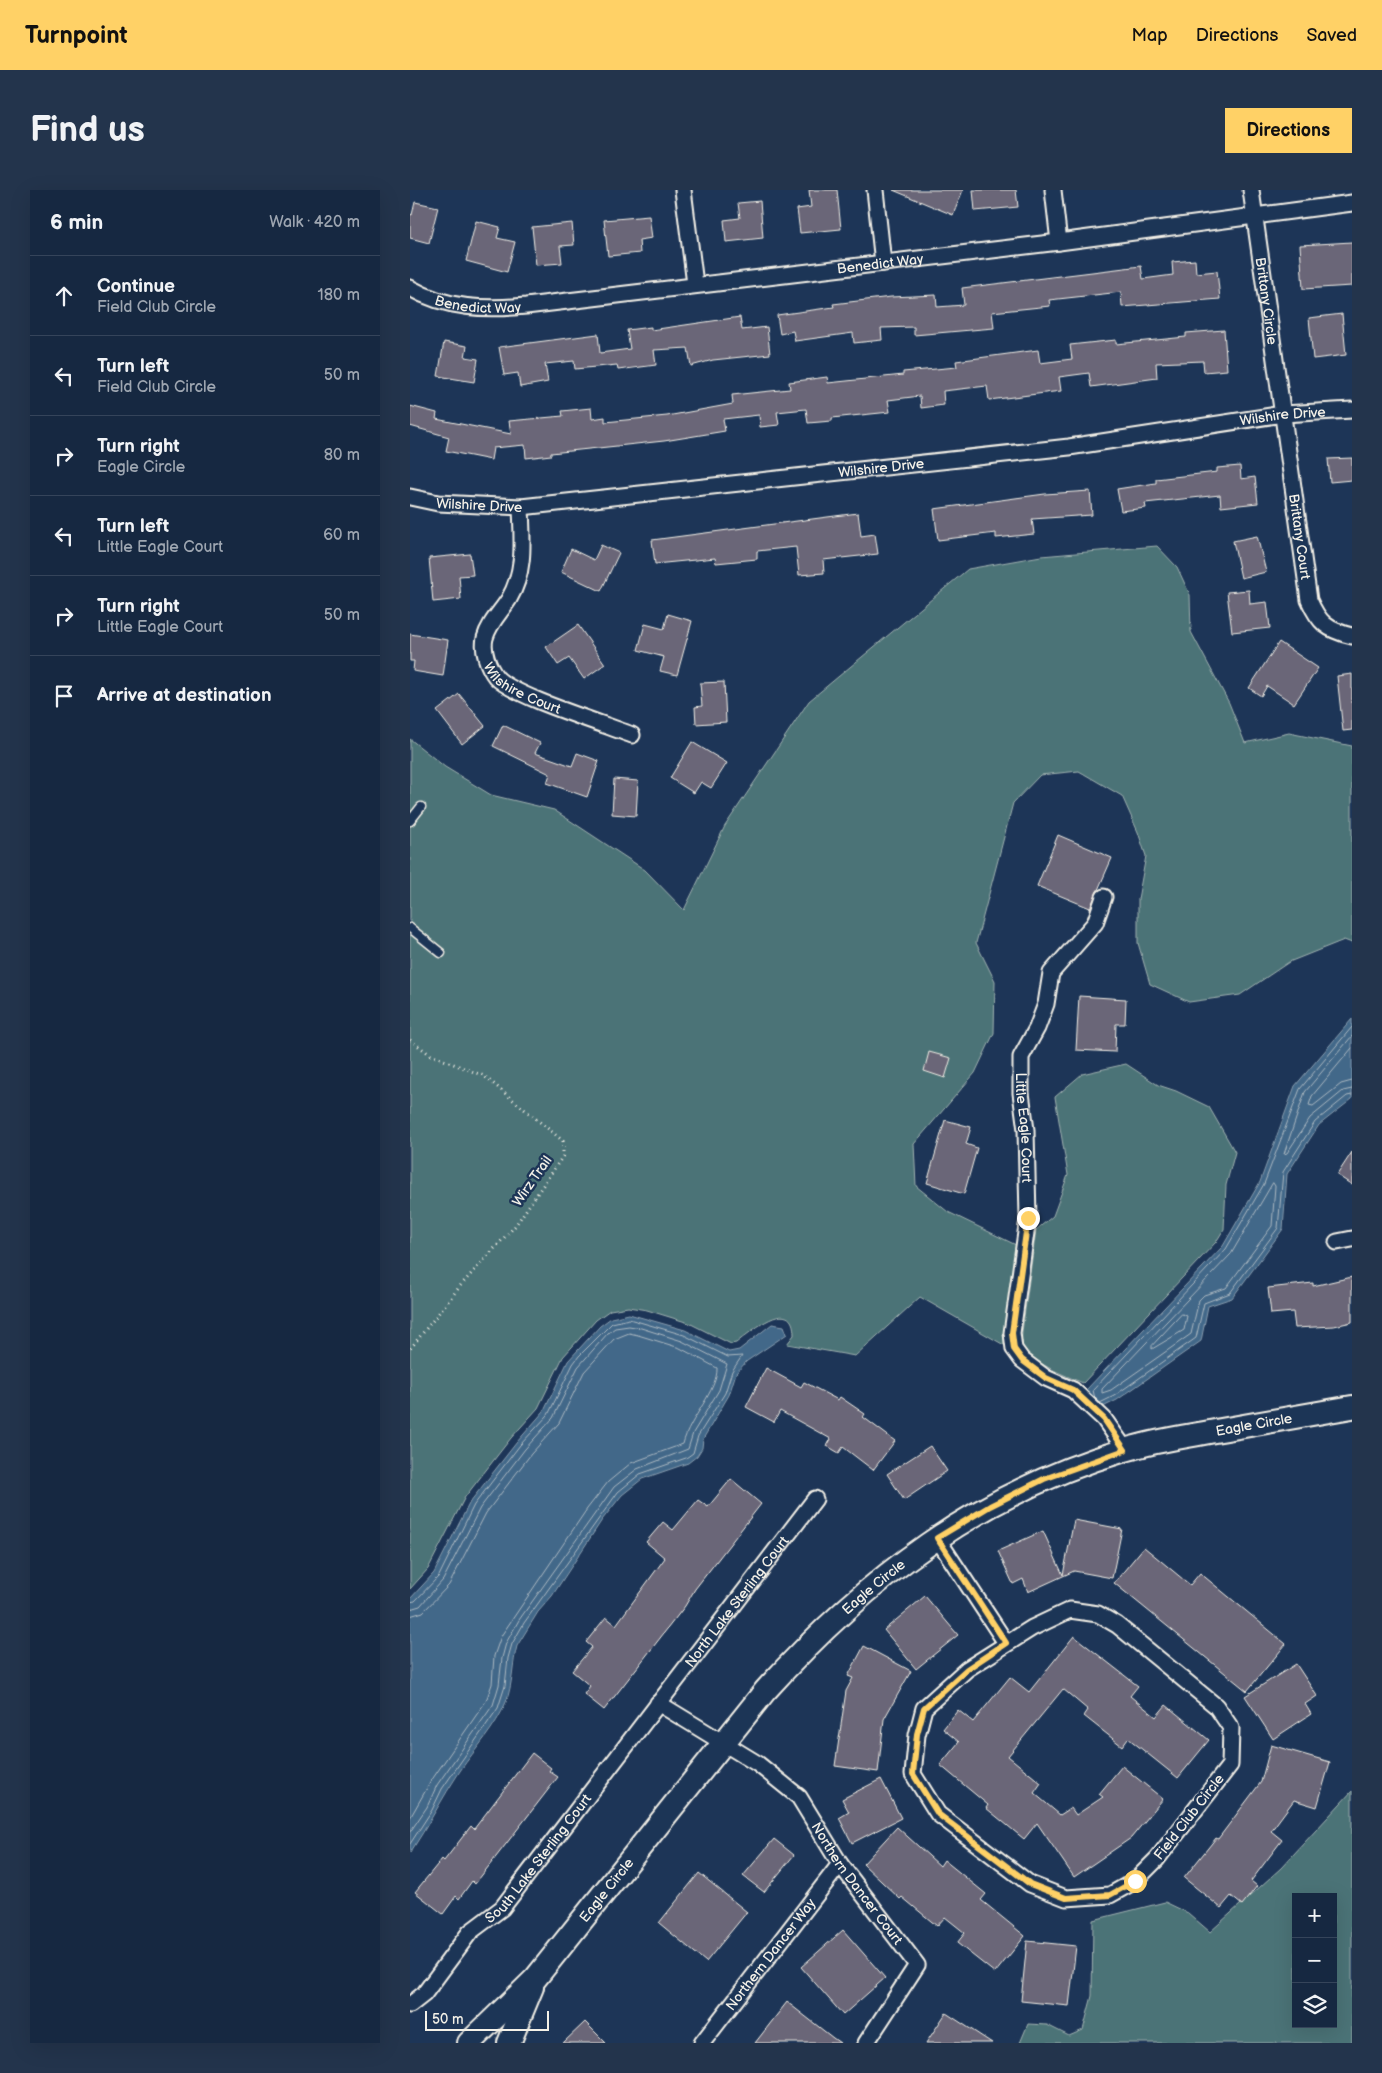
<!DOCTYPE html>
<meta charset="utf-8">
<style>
body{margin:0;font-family:"Balsamiq Sans",sans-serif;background:#23344c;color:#f1f3f6}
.controls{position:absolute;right:15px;bottom:15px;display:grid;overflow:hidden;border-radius:0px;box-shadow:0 5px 20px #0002}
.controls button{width:45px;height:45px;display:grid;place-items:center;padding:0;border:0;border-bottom:1px solid #35445a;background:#162841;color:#f1f3f6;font:25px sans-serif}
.scale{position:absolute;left:15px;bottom:12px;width:124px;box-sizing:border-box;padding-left:5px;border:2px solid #f4f1e8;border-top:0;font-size:14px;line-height:18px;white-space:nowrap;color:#f4f1e8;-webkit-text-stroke:4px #1d3557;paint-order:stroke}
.stop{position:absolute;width:15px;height:15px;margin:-11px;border:4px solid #ffd166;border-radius:50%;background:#fff}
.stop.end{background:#ffd166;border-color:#fff;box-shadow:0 1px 5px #0008}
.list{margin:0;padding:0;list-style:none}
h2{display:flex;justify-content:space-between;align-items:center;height:65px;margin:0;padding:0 20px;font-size:21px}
h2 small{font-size:16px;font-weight:400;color:#9ea6b1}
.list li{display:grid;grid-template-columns:32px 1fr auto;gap:15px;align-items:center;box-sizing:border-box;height:80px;padding:0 20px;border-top:1px solid #35445a}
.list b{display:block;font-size:19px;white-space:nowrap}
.list p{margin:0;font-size:16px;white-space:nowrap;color:#9ea6b1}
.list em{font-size:16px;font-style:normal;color:#9ea6b1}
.icon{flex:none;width:28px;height:28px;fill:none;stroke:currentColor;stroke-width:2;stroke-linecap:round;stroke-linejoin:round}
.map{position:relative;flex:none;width:942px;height:1853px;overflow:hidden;border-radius:0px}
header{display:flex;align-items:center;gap:30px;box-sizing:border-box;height:70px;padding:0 25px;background:#ffd166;color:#111}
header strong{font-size:24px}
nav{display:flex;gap:28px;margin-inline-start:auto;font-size:18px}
.intro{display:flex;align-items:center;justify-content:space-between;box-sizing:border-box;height:120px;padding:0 30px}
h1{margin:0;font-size:35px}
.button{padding:12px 22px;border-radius:0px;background:#ffd166;color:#111;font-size:18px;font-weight:700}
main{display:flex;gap:30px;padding:0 30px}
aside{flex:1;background:#162841;border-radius:0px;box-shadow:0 5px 20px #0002}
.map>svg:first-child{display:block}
</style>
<header>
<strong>Turnpoint</strong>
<nav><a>Map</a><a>Directions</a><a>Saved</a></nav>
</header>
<div class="intro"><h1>Find us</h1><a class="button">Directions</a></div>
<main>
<aside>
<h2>6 min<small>Walk · 420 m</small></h2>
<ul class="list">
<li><svg class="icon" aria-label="ahead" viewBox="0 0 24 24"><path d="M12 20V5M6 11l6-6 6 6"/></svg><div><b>Continue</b><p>Field Club Circle</p></div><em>180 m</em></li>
<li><svg class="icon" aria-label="left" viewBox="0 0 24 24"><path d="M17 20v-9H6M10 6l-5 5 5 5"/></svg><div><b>Turn left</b><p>Field Club Circle</p></div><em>50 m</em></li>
<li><svg class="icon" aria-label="right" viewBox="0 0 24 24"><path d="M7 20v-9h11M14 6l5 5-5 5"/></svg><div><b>Turn right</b><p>Eagle Circle</p></div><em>80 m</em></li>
<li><svg class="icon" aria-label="left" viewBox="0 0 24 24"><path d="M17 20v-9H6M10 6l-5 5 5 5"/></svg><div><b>Turn left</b><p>Little Eagle Court</p></div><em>60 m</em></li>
<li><svg class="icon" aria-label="right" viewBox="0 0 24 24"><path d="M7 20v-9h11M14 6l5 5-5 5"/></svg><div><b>Turn right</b><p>Little Eagle Court</p></div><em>50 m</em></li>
<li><svg class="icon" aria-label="arrive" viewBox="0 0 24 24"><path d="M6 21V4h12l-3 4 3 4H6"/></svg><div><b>Arrive at destination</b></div></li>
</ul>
</aside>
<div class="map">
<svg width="942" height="1853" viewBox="0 0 942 1853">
<rect width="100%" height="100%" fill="#1d3557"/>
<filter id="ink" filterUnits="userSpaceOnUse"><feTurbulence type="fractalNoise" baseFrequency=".02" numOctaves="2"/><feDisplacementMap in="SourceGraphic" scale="10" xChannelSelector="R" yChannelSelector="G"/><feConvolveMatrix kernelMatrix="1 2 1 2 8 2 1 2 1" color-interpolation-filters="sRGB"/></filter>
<g filter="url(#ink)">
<path fill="#4c7377" stroke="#a0b2b0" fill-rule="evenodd" d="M 747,356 L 767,377 L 780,405 L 781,442 L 819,513 L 835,553 L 879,543 L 942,556 L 942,753 L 934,750 L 879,772 L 830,805 L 779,812 L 740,794 L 728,753 L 728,709 L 736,666 L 728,642 L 712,606 L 669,581 L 630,585 L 603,613 L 566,753 L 585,791 L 584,843 L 565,883 L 504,954 L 506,996 L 538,1022 L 606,1055 L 594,1143 L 594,1155 L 510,1107 L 445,1166 L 377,1154 L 384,1145 C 384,1103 339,1143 326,1153 L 321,1154 L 279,1133 L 237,1120 L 218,1117 L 200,1120 L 186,1130 L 153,1167 L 128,1218 L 101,1248 L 55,1307 L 18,1379 L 0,1399 L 0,549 L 35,577 L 81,605 L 144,620 L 235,680 L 274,720 L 315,636 L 399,511 L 558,379 L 631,366 Z
M 716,874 L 748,895 L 766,901 L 799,917 L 825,962 L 816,995 L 814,1039 L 806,1052 L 673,1193 C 657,1186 618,1172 612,1154 C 611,1151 612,1146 612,1142 L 626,1040 L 643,1026 L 658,985 L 645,907 L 672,884 Z
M 942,1601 L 942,1853 L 610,1853 L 618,1834 L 637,1835 L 659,1846 L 673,1840 L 682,1806 L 683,1730 L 755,1712 L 778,1723 L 800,1742 L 871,1678 ZM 886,1707 L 923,1707 L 923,1834 L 886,1834 Z"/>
<path fill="#426789" stroke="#899eaf" d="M 942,829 L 942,909 L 909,935 L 877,984 L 873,1039 L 822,1108 L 798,1116 L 791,1151 L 707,1210 L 685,1221 L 676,1200 L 813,1056 L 850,992 L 885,896 Z
M 219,1124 L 275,1140 L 319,1162 L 329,1160 L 362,1134 L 374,1136 L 377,1144 L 337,1171 L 326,1183 L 319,1205 L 293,1249 L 292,1258 L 287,1266 L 278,1273 L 232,1289 L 212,1305 L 192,1330 L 142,1406 L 128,1422 L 107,1456 C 102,1474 103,1494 96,1512 C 86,1537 65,1559 50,1581 C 32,1608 18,1636 0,1663 L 0,1409 L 24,1383 L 60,1312 L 107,1252 L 134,1221 L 158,1171 L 190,1136 L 201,1128 Z"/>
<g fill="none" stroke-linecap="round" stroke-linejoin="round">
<path stroke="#adbac2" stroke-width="1" d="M 942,846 L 895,902 L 874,964 L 877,963 L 900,928 L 933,901 L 942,899
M 942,858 L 902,906 L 899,915 L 903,916 L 931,894 L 942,891
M 863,993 L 865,996 L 862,1036 L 816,1098 L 794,1105 L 789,1110 L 781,1144 L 701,1200 L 692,1203 L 692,1199 L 821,1064 Z
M 772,1124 L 777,1126 L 774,1140 L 742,1159 L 742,1156 Z
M 685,1209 L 683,1200 L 816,1059 L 854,994 L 890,899 L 942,837
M 690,1213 L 704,1206 L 786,1148 L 794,1113 L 820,1103 L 868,1038 L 873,982 L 905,932 L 937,906 L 942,905
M 0,1412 L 5,1411 L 29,1386 L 64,1315 L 110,1255 L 138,1225 L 163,1174 L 169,1166 L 202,1133 L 219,1129 L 226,1131 L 274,1145 L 318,1167 L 332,1166 L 322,1181 L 315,1203 L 288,1246 L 283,1263 L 276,1268 L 230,1284 L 208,1302 L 114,1433 L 102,1454 L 98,1468 L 95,1496 L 88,1518 L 32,1599 L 22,1620 L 0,1654
M 0,1419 L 10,1416 L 33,1390 L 70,1318 L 115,1259 L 143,1228 L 168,1177 L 198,1143 L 205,1138 L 219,1136 L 231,1138 L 272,1151 L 317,1174 L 309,1200 L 283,1243 L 278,1259 L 227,1279 L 204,1297 L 109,1430 L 96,1453 L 92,1468 L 89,1495 L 83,1515 L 27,1595 L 17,1617 L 0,1642
M 0,1426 L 13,1422 L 39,1395 L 76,1323 L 121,1264 L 149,1233 L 174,1182 L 204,1149 L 219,1143 L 228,1145 L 270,1158 L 307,1178 C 308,1200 279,1229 273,1254 L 221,1273 L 198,1292 L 177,1319 L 91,1446 L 84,1466 L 82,1494 L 76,1511 L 21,1591 L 0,1628"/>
</g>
<path fill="#6b6678" stroke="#f4f1e8" d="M 399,0 L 427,0 L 431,39 L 390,43 L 387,19 L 401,17 Z
M 483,0 L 553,0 L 543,25 Z
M 563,0 L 606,0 L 608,17 L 565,21 Z
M 350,11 L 353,48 L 316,52 L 314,30 L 330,28 L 328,13 Z
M 5,12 L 28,17 L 19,53 L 0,48 L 0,24 L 2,25 Z
M 239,26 L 242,48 L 229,50 L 230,63 L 198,66 L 194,30 Z
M 66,31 L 90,37 L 87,48 L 105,52 L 97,82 L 56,71 Z
M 162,33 L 164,55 L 150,56 L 152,73 L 126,75 L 122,37 Z
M 942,52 L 942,96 L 893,99 L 890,55 Z
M 785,70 L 786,83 L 807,81 L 810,109 L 712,117 L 711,102 L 639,110 L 640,116 L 582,122 L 584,138 L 504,145 L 504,137 L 471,138 L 472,150 L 444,153 L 443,143 L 385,151 L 383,141 L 370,144 L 367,125 L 424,117 L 423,114 L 481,107 L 526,105 L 527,117 L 554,115 L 552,98 L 731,76 L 733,89 L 763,85 L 762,72 Z
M 932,124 L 936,165 L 903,169 L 899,128 Z
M 330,127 L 332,140 L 357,137 L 360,164 L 303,170 L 281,176 L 278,158 L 244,160 L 246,175 L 208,180 L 207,175 L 165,179 L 164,171 L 135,174 L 138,192 L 110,197 L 108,183 L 94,185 L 89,157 L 188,144 L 190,163 L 220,159 L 217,140 L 241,137 L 241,140 Z
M 814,140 L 817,180 L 794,182 L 793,171 L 746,173 L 747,188 L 681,197 L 679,183 L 649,187 L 651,201 L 579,210 L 577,196 L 533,201 L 534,215 L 511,218 L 510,206 L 478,210 L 480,222 L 422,228 L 422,231 L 398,233 L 396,219 L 367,222 L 369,235 L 350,237 L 349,225 L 313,229 L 315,241 L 254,251 L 141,263 L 141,265 L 116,268 L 115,255 L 83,258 L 81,270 L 36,261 L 39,247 L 0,236 L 0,216 L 27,223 L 26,229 L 101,244 L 99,231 L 153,226 L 152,221 L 181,218 L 182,229 L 195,227 L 195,232 L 257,226 L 323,214 L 322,205 L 380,199 L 379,192 L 417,187 L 418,193 L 493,185 L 493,182 L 547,177 L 546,171 L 628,160 L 630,173 L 662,169 L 660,155 L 706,150 L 706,154 L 776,147 L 776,143 Z
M 34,152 L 57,156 L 55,167 L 68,169 L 64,192 L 28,186 Z
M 942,268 L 942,290 L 920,292 L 918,269 Z
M 830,276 L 831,289 L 845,287 L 848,313 L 811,317 L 810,305 L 735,313 L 736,318 L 711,321 L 707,299 L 746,293 L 746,289 L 807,282 L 807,278 Z
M 680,301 L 682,325 L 622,329 L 624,344 L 586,348 L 586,343 L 528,350 L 524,319 L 635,304 Z
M 448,323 L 451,346 L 465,344 L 468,364 L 413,370 L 414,383 L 389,385 L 386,357 L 347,361 L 347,369 L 306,373 L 305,368 L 245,374 L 242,350 Z
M 847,346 L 856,382 L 831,388 L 823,351 Z
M 191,355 L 209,363 L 191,401 L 151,382 L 161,359 L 184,370 Z
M 60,364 L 63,385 L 49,386 L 51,409 L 23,412 L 19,368 Z
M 839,400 L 840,414 L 857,412 L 860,438 L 822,442 L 817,402 Z
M 258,424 L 282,431 L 267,485 L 250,481 L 254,467 L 228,460 L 235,434 L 254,439 Z
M 168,435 L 195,474 L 174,489 L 159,468 L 148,475 L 136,457 Z
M 0,444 L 38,450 L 33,486 L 3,481 L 4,471 L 0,471 Z
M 869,452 L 908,478 L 884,514 L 857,496 L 851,506 L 839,498 Z
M 942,484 L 942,540 L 933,541 L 927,486 Z
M 314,492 L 316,532 L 286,534 L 285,517 L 292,516 L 290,493 Z
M 49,504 L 75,536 L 52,554 L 27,521 Z
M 93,535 L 130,553 L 125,563 L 162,576 L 167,563 L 189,571 L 177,607 L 137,593 L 140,584 L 83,556 Z
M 282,552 L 317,573 L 301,598 L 291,592 L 284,603 L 260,588 Z
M 204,589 L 228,591 L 226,626 L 202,624 Z
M 648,645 L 702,668 L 680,718 L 627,696 Z
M 669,806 L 716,809 L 715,834 L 706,834 L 705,862 L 666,860 Z
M 519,862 L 541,868 L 535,888 L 514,881 Z
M 535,930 L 561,937 L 556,954 L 567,958 L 554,1004 L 517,993 Z
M 942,962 L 942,995 L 927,985 Z
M 942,1087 L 942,1132 L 924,1136 L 885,1138 L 883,1122 L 861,1124 L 858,1098 L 903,1093 L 903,1096 Z
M 356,1178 L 391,1197 L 394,1192 L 428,1210 L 430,1207 L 455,1224 L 453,1227 L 485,1251 L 463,1280 L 433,1257 L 429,1263 L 417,1256 L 421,1249 L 370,1221 L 364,1232 L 336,1217 Z
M 520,1256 L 537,1281 L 494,1310 L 477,1284 Z
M 321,1289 L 351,1314 L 285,1399 L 275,1416 L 194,1520 L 174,1504 L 180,1496 L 162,1481 L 182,1457 L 176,1452 L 196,1427 L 206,1435 L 255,1368 L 236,1352 L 253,1332 L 263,1340 L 288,1310 L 298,1317 Z
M 664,1330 L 712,1339 L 702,1388 L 664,1381 L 618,1402 L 613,1389 L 603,1394 L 588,1361 L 633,1341 L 653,1385 Z
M 734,1357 L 780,1395 L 790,1383 L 876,1454 L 837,1501 L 704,1393 Z
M 515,1406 L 548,1445 L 506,1479 L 474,1440 Z
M 664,1446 L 728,1496 L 720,1506 L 746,1527 L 756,1515 L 799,1550 L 768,1588 L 718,1548 L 712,1556 L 674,1526 L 678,1520 L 653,1499 L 598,1566 L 631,1593 L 624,1603 L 650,1625 L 661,1618 L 666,1625 L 693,1607 L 689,1604 L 712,1576 L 753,1609 L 721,1648 L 664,1687 L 627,1633 L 614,1649 L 576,1618 L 578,1615 L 530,1575 L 549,1552 L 533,1539 L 548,1520 L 563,1532 L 600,1487 L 619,1502 Z
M 454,1456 L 501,1481 L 474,1529 L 468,1582 L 425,1576 L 436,1501 L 443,1488 L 438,1486 Z
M 886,1474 L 907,1506 L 895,1514 L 901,1524 L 863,1549 L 835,1506 Z
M 861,1555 L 920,1572 L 907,1617 L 884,1610 L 861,1641 L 872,1650 L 841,1691 L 847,1696 L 832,1715 L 821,1706 L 811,1718 L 774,1688 L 806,1648 L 808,1649 L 851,1592 Z
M 122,1563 L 141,1578 L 139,1581 L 148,1587 L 65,1694 L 62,1691 L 49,1709 L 46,1706 L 33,1724 L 5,1702 L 32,1669 L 34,1671 L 61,1636 L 64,1639 Z
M 471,1589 L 491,1628 L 442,1653 L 429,1628 L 439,1622 L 432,1609 Z
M 487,1637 L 530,1676 L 534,1670 L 576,1704 L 571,1710 L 615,1746 L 585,1783 L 547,1753 L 555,1743 L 535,1727 L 527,1736 L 492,1707 L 490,1709 L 453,1674 Z
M 364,1649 L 384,1665 L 354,1702 L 333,1686 Z
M 289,1683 L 337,1722 L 296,1772 L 249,1733 Z
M 433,1740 L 475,1788 L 433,1825 L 391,1777 Z
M 617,1751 L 666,1756 L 659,1816 L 611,1811 Z
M 377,1812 L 423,1848 L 430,1853 L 345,1853 Z
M 536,1823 L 582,1853 L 516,1853 Z
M 175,1832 L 196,1853 L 153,1853 Z"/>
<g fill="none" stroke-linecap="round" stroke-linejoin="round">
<defs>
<path id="lane" d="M 0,631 L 11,617
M 0,738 L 31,763"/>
<g id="street">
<path d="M 273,0 L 285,94"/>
<path d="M 465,0 L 473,73"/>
<path d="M 643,0 L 649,52"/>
<path id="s1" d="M 841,0 L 899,410 C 909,433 917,440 942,446"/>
<path id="s2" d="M 0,98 C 37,119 75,120 116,116 L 649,52 L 942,13"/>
<path id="s3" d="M 0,307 L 28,313 L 111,317 L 659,257 L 873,224 L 942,220"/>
<path id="s4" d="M 111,317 C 112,350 116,380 99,409 C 91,422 79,433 75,448 C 72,460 78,477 86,487 C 102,506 194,534 222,545"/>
<path id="s5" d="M 694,707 L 685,733 L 641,783 L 636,814 L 627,838 L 611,867 L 611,903 L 616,940 L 618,1028 L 602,1143 L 604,1159 L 612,1170 L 636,1188 L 663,1200 L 694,1229 L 715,1259"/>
<path d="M 927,1052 L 942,1049"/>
<path d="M 527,1348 L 596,1453"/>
<path d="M 660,1420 L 688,1424 L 707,1435 L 806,1516 L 821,1538 L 820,1575 L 747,1669 L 725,1691 L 700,1705 L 656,1708 L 620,1694 L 528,1624 L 503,1584 L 507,1545 L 514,1518 L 557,1479 L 622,1438 Z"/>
<path id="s6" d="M 248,1513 L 348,1574 L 389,1607 L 430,1674 L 507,1775 L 456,1853"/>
<path id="s7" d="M 0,1815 L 14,1804 L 60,1742 L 92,1718 L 405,1309"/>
<path id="s8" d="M 292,1853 L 430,1674"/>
</g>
<g id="secondary">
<path id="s9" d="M 59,1853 L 125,1789 L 355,1501 C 456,1389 568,1303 715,1260 C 746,1250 779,1246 811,1240 C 855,1232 898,1225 942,1217"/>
<path d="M 99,1853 L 122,1797"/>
</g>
</defs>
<use href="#lane" stroke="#f4f1e8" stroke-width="11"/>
<use href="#street" stroke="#f4f1e8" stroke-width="19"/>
<use href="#secondary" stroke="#f4f1e8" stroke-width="26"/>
<path stroke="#f4f1e8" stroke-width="3" stroke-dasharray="1 4" stroke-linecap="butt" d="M 0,850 L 21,865 L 74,886 L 153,951 L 153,966 L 105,1036 L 51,1095 L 0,1159"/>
<use href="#lane" stroke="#1d3557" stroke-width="8"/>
<use href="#street" stroke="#1d3557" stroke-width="15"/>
<use href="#secondary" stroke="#1d3557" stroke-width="22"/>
</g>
</g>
<g fill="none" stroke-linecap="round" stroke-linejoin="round" filter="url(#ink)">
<path stroke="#ffd166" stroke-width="6" d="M 618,1028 L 602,1143 L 604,1159 L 612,1170 L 636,1188 L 663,1200 L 694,1229 L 715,1260 L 634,1289 L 580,1316 L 527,1348 L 596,1453 L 557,1479 L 514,1518 L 507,1544 L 503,1584 L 528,1624 L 620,1694 L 656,1708 L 700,1705 L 725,1691"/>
</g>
<g text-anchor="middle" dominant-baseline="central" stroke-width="5" stroke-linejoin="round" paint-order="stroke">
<g font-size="14" fill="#f4f1e8" stroke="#1d3557">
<text stroke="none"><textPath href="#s2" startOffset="476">Benedict Way</textPath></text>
<text stroke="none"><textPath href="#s2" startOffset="71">Benedict Way</textPath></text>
<text stroke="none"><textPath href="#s1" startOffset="112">Brittany Circle</textPath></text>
<text stroke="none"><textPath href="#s3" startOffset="879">Wilshire Drive</textPath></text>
<text stroke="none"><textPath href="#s3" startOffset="474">Wilshire Drive</textPath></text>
<text stroke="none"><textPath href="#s3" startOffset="70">Wilshire Drive</textPath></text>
<text stroke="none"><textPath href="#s1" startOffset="350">Brittany Court</textPath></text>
<text stroke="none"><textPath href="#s4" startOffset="210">Wilshire Court</textPath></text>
<text stroke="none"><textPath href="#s5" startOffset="255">Little Eagle Court</textPath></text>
<text transform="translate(122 991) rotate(-55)">Wirz Trail</text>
<text stroke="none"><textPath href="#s9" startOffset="1031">Eagle Circle</textPath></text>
<text stroke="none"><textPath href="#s9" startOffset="611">Eagle Circle</textPath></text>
<text stroke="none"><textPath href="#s7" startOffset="521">North Lake Sterling Court</textPath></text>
<text transform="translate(779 1627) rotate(-52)">Field Club Circle</text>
<text stroke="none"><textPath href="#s7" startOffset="196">South Lake Sterling Court</textPath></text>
<text stroke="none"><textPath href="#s6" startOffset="274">Northern Dancer Court</textPath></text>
<text stroke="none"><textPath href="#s9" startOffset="206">Eagle Circle</textPath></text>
<text stroke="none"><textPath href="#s8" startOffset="112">Northern Dancer Way</textPath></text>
</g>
</g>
</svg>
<div class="controls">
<button>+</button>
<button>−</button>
<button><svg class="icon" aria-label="layers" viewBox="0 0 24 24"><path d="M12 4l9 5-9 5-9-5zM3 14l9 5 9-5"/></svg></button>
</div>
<div class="scale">50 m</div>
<div class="stop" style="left:725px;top:1691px"></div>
<div class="stop end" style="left:618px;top:1028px"></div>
</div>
</main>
